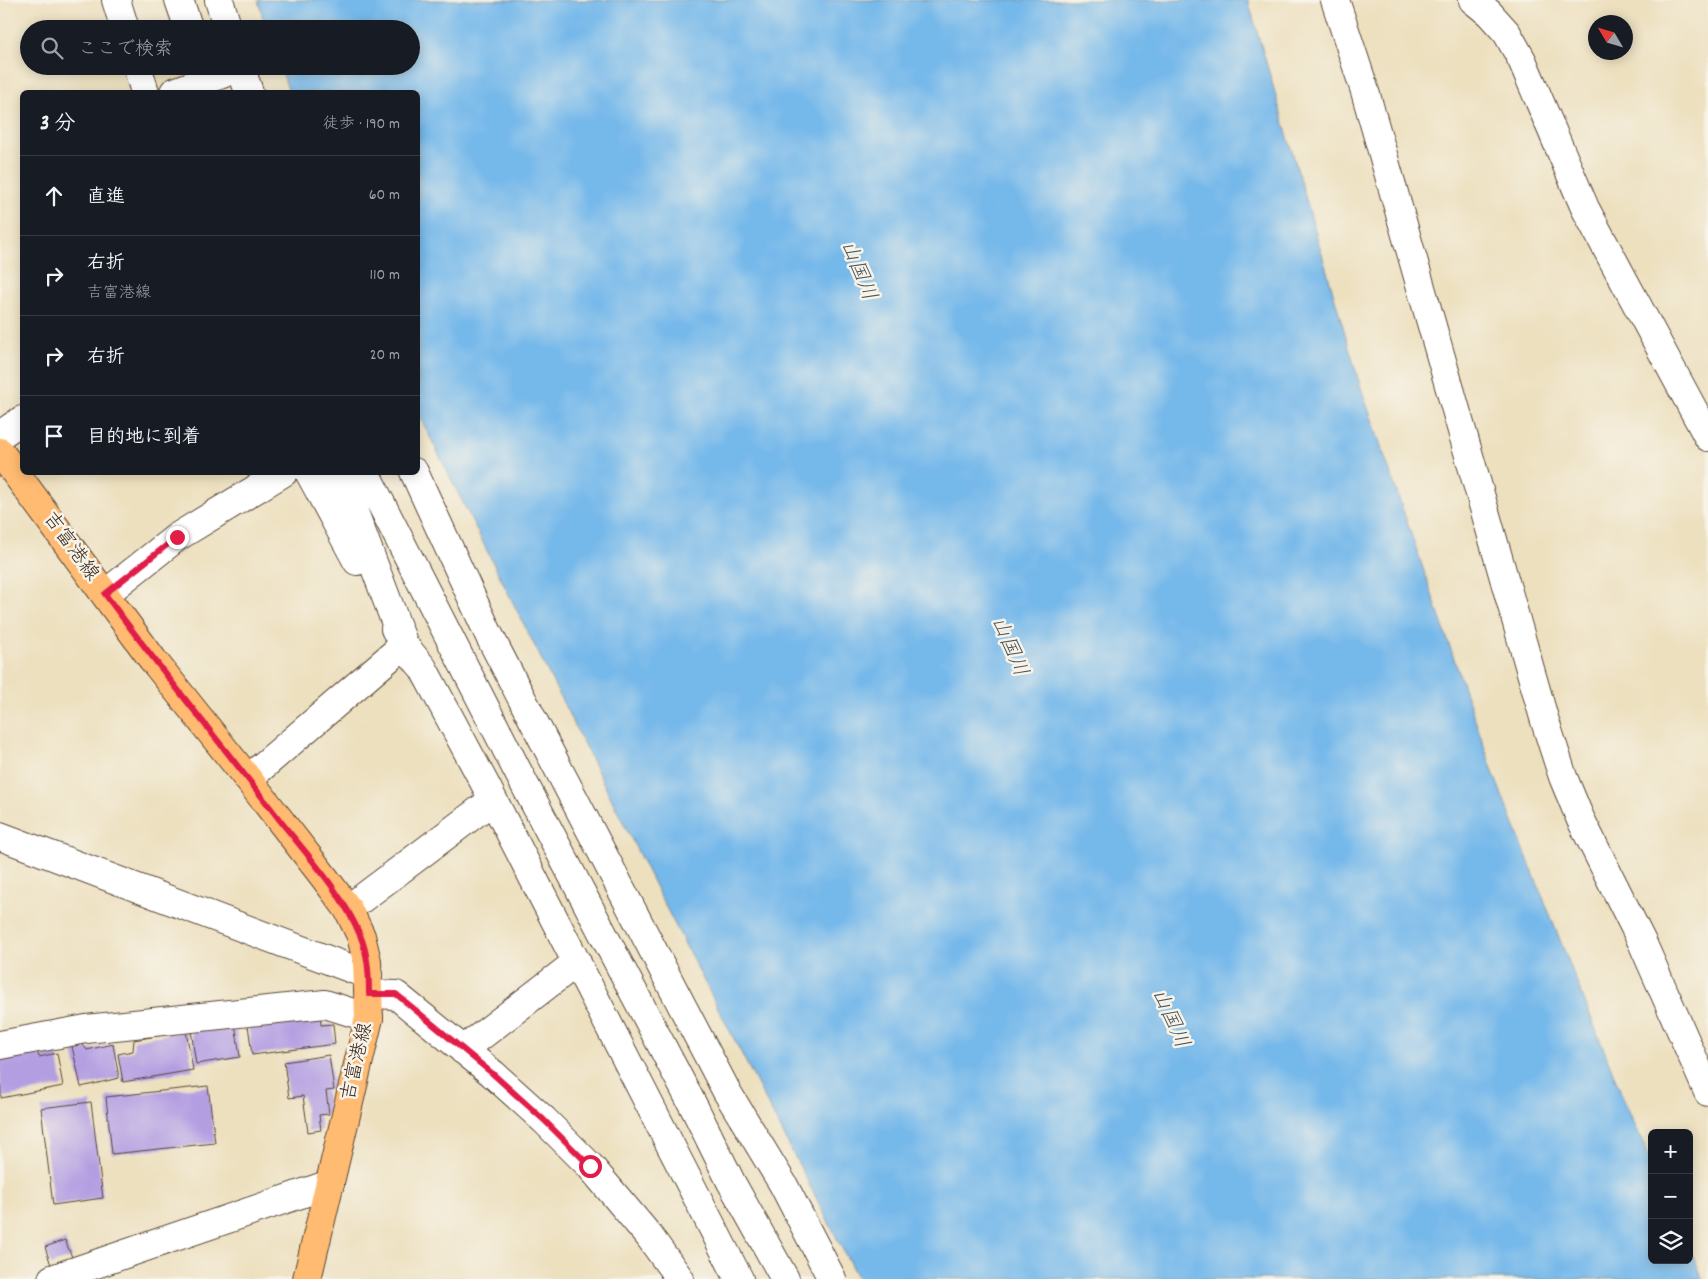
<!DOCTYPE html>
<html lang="ja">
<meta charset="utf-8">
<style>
body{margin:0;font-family:Dekko,"Klee One",sans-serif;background:#20242c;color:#f1f3f6}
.controls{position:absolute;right:15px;bottom:15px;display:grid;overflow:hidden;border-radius:8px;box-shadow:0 2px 12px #0003}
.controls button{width:45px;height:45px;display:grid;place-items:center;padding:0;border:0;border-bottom:1px solid #363941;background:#171b24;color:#f1f3f6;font:25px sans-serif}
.compass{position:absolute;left:1588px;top:15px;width:45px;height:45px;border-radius:50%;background:#171b24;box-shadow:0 2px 12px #0003;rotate:308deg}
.stop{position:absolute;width:15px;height:15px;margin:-11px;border:4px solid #e11d48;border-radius:50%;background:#fff}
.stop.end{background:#e11d48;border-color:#fff;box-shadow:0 1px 5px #0008}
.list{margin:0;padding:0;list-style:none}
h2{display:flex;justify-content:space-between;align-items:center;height:65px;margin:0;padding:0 20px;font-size:21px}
h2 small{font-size:16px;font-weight:400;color:#9ea1a6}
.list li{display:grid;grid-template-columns:32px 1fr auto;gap:15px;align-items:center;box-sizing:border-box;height:80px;padding:0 20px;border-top:1px solid #363941}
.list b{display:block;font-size:19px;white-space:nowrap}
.list p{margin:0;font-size:16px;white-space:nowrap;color:#9ea1a6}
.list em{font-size:16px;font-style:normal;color:#9ea1a6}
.icon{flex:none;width:28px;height:28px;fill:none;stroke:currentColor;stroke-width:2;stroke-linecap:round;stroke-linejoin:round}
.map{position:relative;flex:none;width:1708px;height:1279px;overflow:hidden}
.search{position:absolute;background:#171b24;box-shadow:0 2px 12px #0003;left:20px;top:20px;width:400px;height:55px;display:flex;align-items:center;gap:12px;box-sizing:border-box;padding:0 18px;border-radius:28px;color:#9ea1a6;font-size:19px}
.panel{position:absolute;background:#171b24;box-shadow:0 2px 12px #0003;left:20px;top:90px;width:400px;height:385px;border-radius:8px}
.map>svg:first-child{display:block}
</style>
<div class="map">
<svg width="1708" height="1279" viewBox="0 0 1708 1279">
<rect width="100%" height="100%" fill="#f7f3e8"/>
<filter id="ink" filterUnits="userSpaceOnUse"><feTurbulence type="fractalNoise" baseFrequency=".02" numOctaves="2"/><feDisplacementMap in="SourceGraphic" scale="10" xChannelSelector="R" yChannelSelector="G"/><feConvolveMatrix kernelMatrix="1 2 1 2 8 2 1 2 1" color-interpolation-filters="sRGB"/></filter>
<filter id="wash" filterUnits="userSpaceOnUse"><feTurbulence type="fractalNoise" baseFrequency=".0096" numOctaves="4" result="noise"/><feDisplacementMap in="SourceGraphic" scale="20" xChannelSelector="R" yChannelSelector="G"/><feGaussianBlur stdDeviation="1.12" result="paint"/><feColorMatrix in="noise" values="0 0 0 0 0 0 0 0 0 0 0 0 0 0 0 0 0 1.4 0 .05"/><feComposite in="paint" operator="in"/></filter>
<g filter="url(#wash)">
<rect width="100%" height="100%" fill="#ede0bf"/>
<path fill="#75b8ea" stroke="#587184" d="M 258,0 L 1248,0 L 1360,385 L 1494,775 L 1624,1100 L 1652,1163 L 1652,1260 L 1689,1260 L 1689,1247 L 1703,1279 L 858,1279 L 657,890 L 418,413 L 418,92 L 289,92 L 280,66 L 411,66 L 411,29 L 266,29 Z"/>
<g id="blocks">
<path fill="#b39ee2" d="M 320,1016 L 321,1025 L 333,1024 L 335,1044 L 252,1055 L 248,1025 Z
M 235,1023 L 240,1057 L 196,1064 L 191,1030 Z
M 186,1031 L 193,1070 L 123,1082 L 118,1054 L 133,1051 L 134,1040 Z
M 82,1044 L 87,1050 L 113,1044 L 119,1078 L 81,1087 L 72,1046 Z
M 37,1051 L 39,1057 L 57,1053 L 63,1086 L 1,1098 L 0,1059 Z
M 329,1055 L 334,1090 L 326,1091 L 329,1114 L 319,1115 L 321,1130 L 308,1132 L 303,1096 L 289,1098 L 284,1062 Z
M 208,1086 L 215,1143 L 112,1154 L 106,1097 Z
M 91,1102 L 103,1198 L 53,1205 L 41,1108 Z
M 65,1240 L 72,1257 L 51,1265 L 45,1247 Z"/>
</g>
</g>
<g filter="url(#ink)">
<use href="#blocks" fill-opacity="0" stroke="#564536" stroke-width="1"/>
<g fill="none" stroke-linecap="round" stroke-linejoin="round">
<defs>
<path id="minor" d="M 116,0 L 125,29
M 179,0 L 189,29
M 219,0 L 228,29
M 1335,0 L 1364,88 L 1544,718 L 1563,777 L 1580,818 L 1642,942 L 1708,1092
M 1473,0 L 1489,13 L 1507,33 L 1522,60 L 1585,208 L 1708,437
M 137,66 L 145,92
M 240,66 L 249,92
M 174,92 L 241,67
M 0,435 L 22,420
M 309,472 L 357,561
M 339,472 L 404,645 L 423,668 L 485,784 L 739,1279
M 365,472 L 516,768 L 696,1111 L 731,1182 L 785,1279
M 414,472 L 489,635 L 548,749 L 727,1092 L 783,1184 L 832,1279
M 105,594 L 177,537 L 284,472
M 248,779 L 404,645 L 395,629
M 0,836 L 368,975
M 348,909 L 493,800
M 369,994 L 396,995 L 493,1074 L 544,1120 L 590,1166 L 649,1236 L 680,1279
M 0,1045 L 86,1029 L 325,1004 L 369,1018
M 463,1050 L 577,962
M 52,1279 L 330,1184"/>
<path id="major" d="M 0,452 L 153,660 L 248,779 L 324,877 L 348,909 L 361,936 L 367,961 L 369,1018 L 307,1279"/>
</defs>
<use href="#minor" stroke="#564536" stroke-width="30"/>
<use href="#major" stroke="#564536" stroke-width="30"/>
<use href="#minor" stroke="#fff" stroke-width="28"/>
<use href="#major" stroke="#ffbb71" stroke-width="28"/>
</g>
</g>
<g fill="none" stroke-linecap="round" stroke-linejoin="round" filter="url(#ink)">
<path stroke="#e11d48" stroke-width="6" d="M 177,537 L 105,594 C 162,672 223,746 282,823 C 309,857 343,894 360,935 C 368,954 369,974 369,994 L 396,994 L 493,1074 L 544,1120 L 590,1166"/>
</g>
<g text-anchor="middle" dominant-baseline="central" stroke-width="5" stroke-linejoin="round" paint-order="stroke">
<g font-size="20" fill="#3b2a1e" stroke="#f7f3e8">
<text transform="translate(70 547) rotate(54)">吉富港線</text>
<text transform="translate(358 1062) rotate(-77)">吉富港線</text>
</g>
<g font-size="21" font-style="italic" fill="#4c555b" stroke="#f7f3e8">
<text transform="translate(857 271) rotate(68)">山国川</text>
<text transform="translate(1008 647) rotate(67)">山国川</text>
<text transform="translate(1169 1019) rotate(66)">山国川</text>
</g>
</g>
</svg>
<div class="controls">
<button>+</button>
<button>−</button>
<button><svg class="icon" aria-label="layers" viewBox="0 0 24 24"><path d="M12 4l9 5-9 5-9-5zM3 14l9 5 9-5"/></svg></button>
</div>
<svg class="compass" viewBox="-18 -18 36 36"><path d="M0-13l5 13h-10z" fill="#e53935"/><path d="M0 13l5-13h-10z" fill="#9ea1a6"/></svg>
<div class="stop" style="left:590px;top:1166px"></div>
<div class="stop end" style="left:177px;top:537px"></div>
<div class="search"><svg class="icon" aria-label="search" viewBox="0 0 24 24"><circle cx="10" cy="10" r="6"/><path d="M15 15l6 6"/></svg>ここで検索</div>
<section class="panel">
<h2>3 分<small>徒歩 · 190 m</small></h2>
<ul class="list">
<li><svg class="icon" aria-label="ahead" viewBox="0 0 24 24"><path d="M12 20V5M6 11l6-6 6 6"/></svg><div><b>直進</b></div><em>60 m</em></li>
<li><svg class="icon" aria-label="right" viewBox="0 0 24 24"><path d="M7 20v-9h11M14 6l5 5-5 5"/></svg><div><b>右折</b><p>吉富港線</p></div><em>110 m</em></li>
<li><svg class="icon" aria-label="right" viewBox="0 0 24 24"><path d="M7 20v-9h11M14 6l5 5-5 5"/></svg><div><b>右折</b></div><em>20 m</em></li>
<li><svg class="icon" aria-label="arrive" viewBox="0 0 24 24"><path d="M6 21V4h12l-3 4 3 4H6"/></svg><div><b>目的地に到着</b></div></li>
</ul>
</section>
</div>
